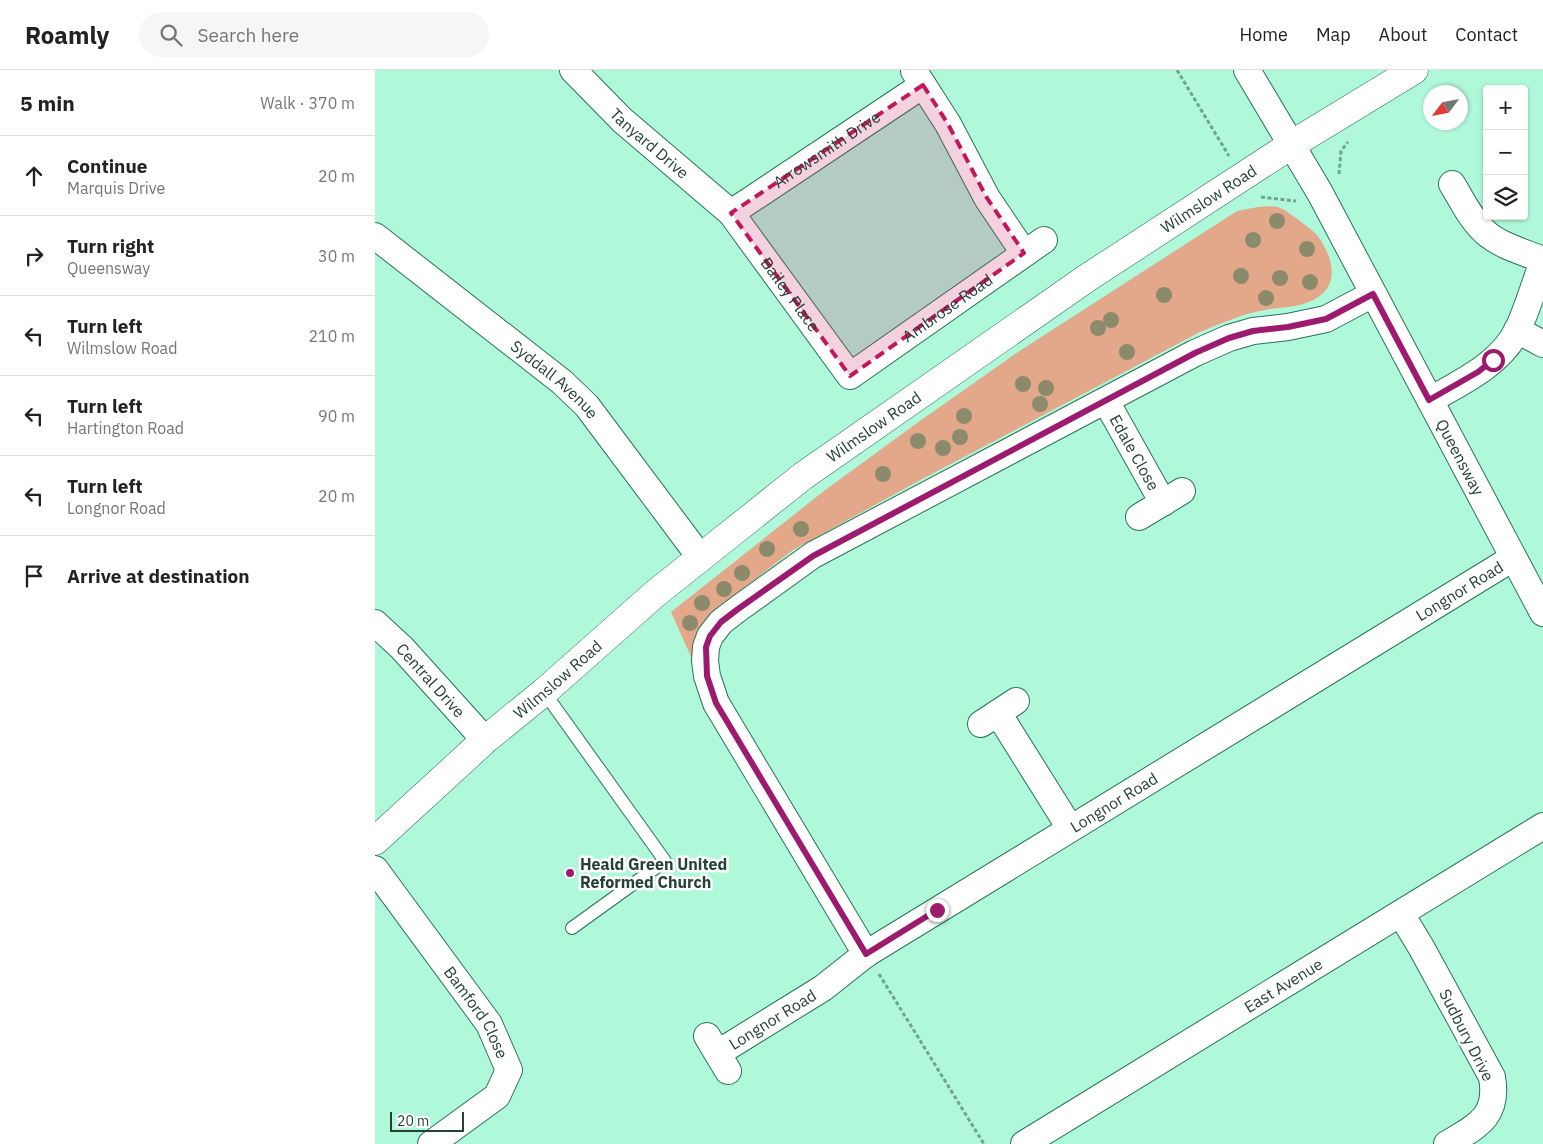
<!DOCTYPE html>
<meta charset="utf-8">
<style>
body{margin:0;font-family:"IBM Plex Sans",sans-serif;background:#f6f6f6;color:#222}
.controls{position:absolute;right:15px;top:15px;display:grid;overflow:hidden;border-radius:5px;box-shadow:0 1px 4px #0004}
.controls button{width:45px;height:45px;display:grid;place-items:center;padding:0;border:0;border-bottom:1px solid #e0e0e0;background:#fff;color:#222;font:25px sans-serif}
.compass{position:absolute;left:1048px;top:15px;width:45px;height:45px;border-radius:50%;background:#fff;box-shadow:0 1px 4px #0004;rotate:238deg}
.scale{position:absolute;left:15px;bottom:12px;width:74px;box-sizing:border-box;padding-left:5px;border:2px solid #244136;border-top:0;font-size:14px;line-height:18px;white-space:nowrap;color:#244136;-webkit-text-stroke:4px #fff;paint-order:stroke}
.stop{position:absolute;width:15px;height:15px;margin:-11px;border:4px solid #9c1b6f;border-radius:50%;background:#fff}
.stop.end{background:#9c1b6f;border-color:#fff;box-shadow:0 1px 5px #0008}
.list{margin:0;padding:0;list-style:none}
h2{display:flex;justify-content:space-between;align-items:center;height:65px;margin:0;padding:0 20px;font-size:21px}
h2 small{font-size:16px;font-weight:400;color:#767676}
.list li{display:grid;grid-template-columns:32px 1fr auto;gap:15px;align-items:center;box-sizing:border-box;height:80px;padding:0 20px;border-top:1px solid #e0e0e0}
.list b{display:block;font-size:19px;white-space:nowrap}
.list p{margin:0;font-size:16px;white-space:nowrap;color:#767676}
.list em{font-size:16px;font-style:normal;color:#767676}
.icon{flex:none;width:28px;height:28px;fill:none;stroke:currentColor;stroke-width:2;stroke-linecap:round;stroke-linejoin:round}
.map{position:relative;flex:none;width:1168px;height:1074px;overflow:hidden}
header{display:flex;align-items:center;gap:30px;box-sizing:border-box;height:70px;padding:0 25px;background:#fff;border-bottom:1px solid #e0e0e0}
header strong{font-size:24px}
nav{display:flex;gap:28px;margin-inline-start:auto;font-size:18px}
.search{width:350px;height:45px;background:#f6f6f6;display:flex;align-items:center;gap:12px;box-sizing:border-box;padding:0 18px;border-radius:28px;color:#767676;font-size:19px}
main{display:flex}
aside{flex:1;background:#fff}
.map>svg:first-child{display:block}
</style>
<header>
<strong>Roamly</strong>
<div class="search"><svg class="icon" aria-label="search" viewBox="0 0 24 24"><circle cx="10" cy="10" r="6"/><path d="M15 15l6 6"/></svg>Search here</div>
<nav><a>Home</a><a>Map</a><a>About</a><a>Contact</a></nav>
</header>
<main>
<aside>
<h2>5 min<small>Walk · 370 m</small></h2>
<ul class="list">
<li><svg class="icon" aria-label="ahead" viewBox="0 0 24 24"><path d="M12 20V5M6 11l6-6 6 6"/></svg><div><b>Continue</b><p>Marquis Drive</p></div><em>20 m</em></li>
<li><svg class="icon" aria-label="right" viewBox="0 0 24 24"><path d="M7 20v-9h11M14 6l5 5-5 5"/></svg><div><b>Turn right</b><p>Queensway</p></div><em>30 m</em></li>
<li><svg class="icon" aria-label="left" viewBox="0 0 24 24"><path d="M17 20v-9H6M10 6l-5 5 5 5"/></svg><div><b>Turn left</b><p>Wilmslow Road</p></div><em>210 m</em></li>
<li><svg class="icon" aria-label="left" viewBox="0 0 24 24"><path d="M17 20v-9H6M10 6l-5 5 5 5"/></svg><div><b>Turn left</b><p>Hartington Road</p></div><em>90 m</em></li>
<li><svg class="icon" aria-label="left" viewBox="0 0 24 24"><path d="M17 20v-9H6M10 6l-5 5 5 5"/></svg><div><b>Turn left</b><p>Longnor Road</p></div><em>20 m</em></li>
<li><svg class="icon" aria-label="arrive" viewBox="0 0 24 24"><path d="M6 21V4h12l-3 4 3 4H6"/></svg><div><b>Arrive at destination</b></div></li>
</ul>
</aside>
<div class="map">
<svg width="1168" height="1074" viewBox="0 0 1168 1074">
<rect width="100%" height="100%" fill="#b0f8da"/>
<path fill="#e3a78a" d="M 883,137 C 889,137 899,135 905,138 C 910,139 939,161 942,165 C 960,189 967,221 931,233 C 918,238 904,237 890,240 C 867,244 847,253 825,262 L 538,414 L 418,480 L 350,532 L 334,550 L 322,600 L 296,542 L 449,421 L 542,353 L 646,280 L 862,141 Z"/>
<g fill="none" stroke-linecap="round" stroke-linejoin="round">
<defs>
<path id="lane" d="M 169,622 L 290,791 L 197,858"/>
<g id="street">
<path id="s1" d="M 198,0 L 247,50 L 356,143 L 475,306 L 669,170"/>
<path id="s2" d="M 872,0 L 945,123 L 1168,543"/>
<path d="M 539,1 L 573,54 L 612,128 L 649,183"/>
<path d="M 1077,114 C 1087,130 1096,150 1111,163 C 1126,176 1149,182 1168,190"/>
<path id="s3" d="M 356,143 L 548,15"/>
<path id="s4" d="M 0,166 L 187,312 L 212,336 L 325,487"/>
<path d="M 1142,260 L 1168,274"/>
<path d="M 1055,330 C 1087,312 1126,294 1143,259 C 1153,237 1160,213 1168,191"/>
<path id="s5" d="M 731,331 L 788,433"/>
<path d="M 764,447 L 807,421"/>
<path id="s6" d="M 0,553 L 27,578 L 110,670"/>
<path d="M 623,643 L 695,758"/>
<path d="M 606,654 L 641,631"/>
<path id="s7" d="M 0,799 L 114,954 L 134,1000 L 122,1026 L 56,1074"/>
<path d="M 1026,844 L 1046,877 L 1117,1007 C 1124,1047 1102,1056 1072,1074"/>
<path d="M 491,884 L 341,633 L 332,606 L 330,591 L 331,577 L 335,566 L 346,552 L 363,539 L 438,485 L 820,283 L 854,268 L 878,261 L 913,257 L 951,249 L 998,224"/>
<path d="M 332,966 L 353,1001"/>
<path id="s8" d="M 343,983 L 448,918 L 491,884 L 1138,488"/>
<path id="s9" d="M 649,1074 L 1168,756"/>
</g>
<g id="secondary">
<path id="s10" d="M 0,771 L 110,670 L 169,622 L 281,523 L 428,406 L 712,208 L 916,75 L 1039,0"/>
</g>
</defs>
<use href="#lane" stroke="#2a7359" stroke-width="14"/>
<use href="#street" stroke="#2a7359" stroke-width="28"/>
<use href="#secondary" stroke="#2a7359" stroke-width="29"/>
<path stroke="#70a48f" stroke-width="3" stroke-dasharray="4 2.5" stroke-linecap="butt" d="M 802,0 L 854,86
M 964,104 L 966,81 L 973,72
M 886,127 L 921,131
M 504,904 L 609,1074"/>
<use href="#lane" stroke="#fff" stroke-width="12"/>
<use href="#street" stroke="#fff" stroke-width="26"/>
<use href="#secondary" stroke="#fff" stroke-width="28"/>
</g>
<g fill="#8b8b6b">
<circle cx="902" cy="151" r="8"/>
<circle cx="878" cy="170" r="8"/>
<circle cx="932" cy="179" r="8"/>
<circle cx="866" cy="206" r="8"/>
<circle cx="905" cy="208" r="8"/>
<circle cx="935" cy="212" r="8"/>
<circle cx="789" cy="225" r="8"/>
<circle cx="891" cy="228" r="8"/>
<circle cx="736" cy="250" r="8"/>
<circle cx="723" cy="258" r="8"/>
<circle cx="752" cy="282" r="8"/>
<circle cx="648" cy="314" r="8"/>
<circle cx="671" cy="318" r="8"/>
<circle cx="665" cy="334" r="8"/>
<circle cx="589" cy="346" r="8"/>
<circle cx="585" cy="367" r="8"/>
<circle cx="543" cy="371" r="8"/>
<circle cx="568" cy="378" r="8"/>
<circle cx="508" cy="404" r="8"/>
<circle cx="426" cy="459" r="8"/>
<circle cx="392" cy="479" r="8"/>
<circle cx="367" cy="503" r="8"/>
<circle cx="349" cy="519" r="8"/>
<circle cx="327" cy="533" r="8"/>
<circle cx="315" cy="553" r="8"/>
</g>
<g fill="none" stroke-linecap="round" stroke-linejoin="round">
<path stroke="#9c1b6f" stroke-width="6" d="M 562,840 L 491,884 L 341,633 L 332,606 L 331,577 L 335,566 L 346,552 L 363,539 L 438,486 L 820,283 L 854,268 L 878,261 L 913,257 L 951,249 L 998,224 L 1054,330 L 1103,302 L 1118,290"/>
</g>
<path fill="#c2185b" fill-opacity="0.2" stroke="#c2185b" stroke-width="4" stroke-dasharray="10 6" stroke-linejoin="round" d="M 548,15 L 573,54 L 612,128 L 649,183 L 475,306 L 356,143 Z"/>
<circle fill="#9c1b6f" stroke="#fff" stroke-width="2" cx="195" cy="803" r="5"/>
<g text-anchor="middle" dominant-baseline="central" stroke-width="5" stroke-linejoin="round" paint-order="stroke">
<g font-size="16" fill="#244136" stroke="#fff">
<text stroke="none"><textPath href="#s1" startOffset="106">Tanyard Drive</textPath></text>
<text stroke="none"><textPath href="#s3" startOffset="115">Arrowsmith Drive</textPath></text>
<text stroke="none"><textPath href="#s10" startOffset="1054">Wilmslow Road</textPath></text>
<text stroke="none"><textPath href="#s1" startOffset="314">Bailey Place</textPath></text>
<text stroke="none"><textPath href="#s1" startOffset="534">Ambrose Road</textPath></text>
<text stroke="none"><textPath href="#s4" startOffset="230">Syddall Avenue</textPath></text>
<text stroke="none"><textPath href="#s10" startOffset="649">Wilmslow Road</textPath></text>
<text stroke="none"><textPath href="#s5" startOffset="59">Edale Close</textPath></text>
<text stroke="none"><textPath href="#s2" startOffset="442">Queensway</textPath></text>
<text stroke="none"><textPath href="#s8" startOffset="874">Longnor Road</textPath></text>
<text stroke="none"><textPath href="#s10" startOffset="244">Wilmslow Road</textPath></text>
<text stroke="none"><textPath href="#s6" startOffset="80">Central Drive</textPath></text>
<text stroke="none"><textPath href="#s8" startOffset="469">Longnor Road</textPath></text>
<text stroke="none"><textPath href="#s9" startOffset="304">East Avenue</textPath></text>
<text stroke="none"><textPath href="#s7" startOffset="176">Bamford Close</textPath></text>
<text stroke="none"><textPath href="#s8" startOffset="64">Longnor Road</textPath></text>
<text transform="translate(1092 965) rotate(63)">Sudbury Drive</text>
</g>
<g font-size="16" font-weight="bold" fill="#244136" stroke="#fff" text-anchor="start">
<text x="205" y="794">Heald Green United<tspan x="205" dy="18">Reformed Church</tspan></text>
</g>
</g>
</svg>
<div class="controls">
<button>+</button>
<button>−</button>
<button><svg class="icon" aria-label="layers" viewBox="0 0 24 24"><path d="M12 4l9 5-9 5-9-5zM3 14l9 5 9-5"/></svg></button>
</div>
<svg class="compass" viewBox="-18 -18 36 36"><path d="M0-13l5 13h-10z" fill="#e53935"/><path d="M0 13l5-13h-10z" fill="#767676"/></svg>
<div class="scale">20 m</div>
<div class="stop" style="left:1118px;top:290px"></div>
<div class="stop end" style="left:562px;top:840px"></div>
</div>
</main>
